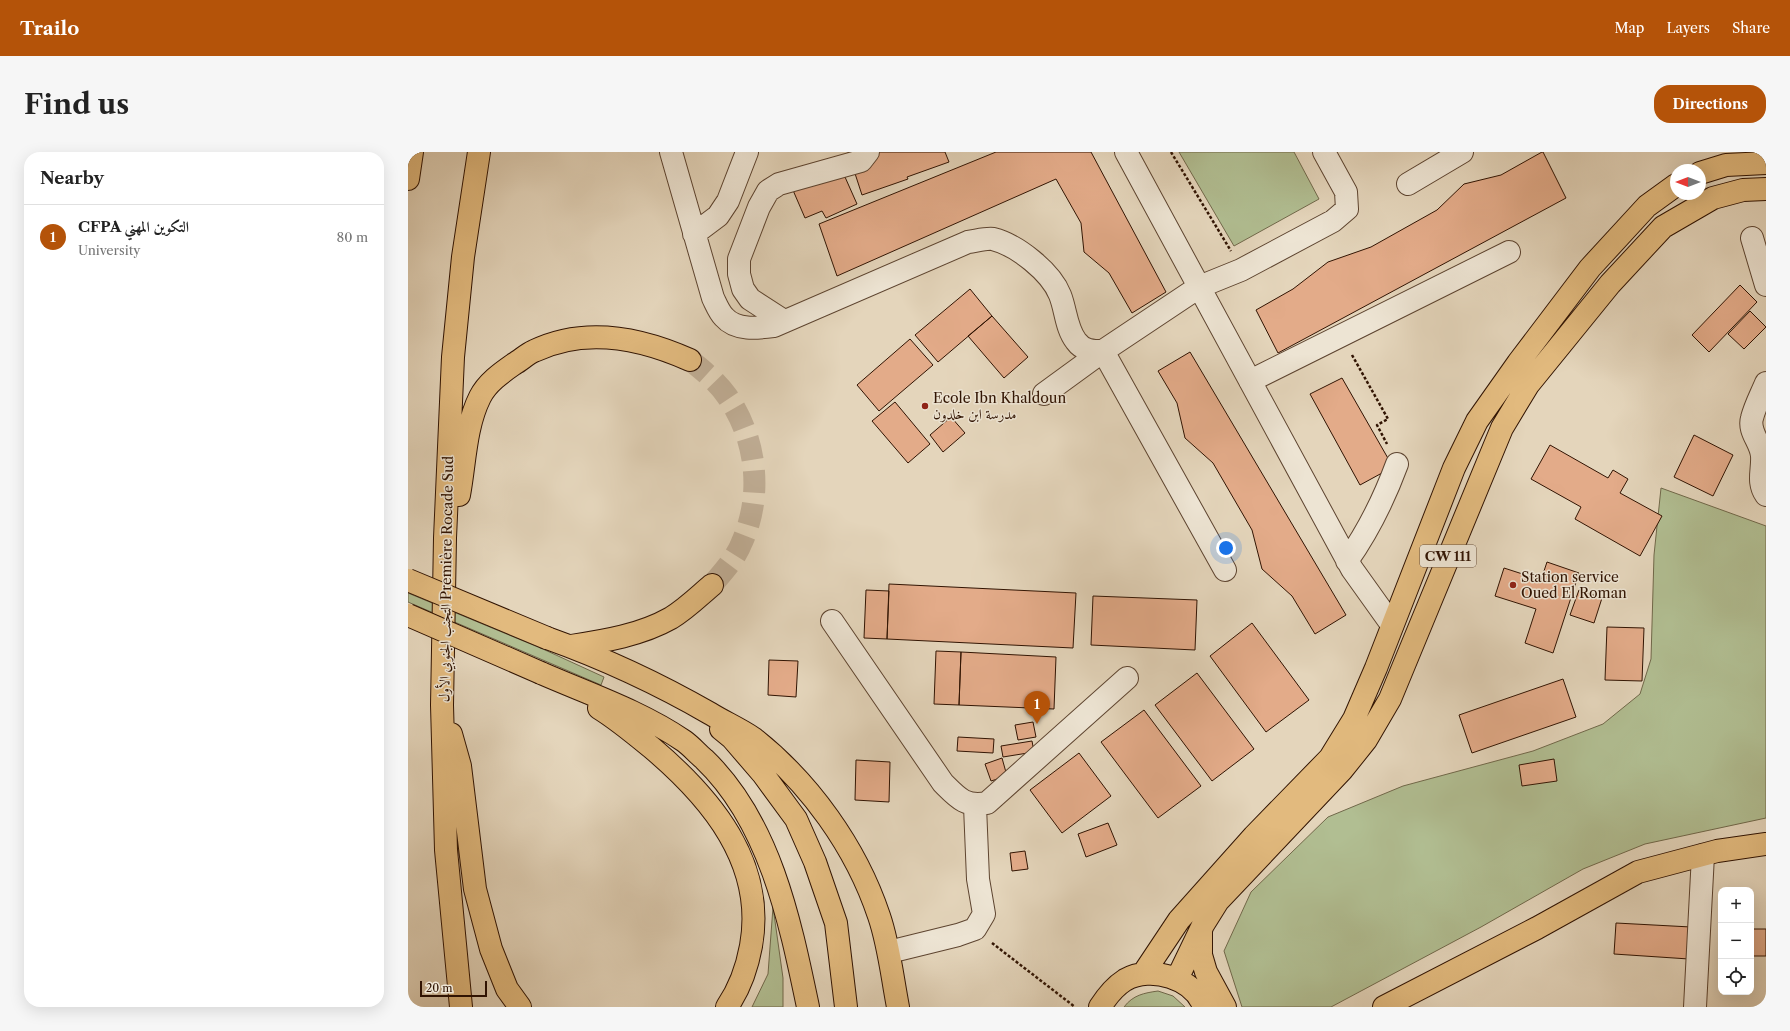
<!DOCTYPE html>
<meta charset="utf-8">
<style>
body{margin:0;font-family:"Libre Caslon Text",Amiri,serif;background:#f6f6f6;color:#222}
.controls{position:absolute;right:12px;bottom:12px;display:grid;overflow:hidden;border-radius:8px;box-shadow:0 4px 16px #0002}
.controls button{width:36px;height:36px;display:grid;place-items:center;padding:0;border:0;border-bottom:1px solid #e0e0e0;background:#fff;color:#222;font:20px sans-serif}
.compass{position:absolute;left:1262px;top:12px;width:36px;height:36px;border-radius:50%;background:#fff;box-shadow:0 4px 16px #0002;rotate:270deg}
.scale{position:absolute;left:12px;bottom:10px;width:67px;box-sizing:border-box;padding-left:4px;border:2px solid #301302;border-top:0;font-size:11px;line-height:14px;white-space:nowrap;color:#301302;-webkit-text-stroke:3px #ede4d3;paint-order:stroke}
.you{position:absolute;left:818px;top:396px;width:14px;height:14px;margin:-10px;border:3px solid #fff;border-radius:50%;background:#1a73e8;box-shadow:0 0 0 6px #1a73e833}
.badge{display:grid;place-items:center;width:26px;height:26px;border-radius:50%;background:#b45309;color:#fff;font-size:13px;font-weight:700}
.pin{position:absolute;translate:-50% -33px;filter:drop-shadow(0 1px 2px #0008)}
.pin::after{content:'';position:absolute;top:21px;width:14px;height:12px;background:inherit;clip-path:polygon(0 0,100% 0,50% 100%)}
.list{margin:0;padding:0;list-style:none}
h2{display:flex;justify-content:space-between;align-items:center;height:52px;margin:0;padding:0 16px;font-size:17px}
h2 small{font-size:13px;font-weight:400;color:#767676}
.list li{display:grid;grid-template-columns:26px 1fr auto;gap:12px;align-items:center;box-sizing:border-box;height:64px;padding:0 16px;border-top:1px solid #e0e0e0}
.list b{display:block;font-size:15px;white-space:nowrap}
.list p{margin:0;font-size:13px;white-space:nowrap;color:#767676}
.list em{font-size:13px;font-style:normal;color:#767676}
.icon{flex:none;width:22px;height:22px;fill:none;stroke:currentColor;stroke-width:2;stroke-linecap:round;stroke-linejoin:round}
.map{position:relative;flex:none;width:1358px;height:855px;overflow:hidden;border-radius:16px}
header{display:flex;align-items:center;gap:24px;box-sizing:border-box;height:56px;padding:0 20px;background:#b45309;color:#fff}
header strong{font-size:19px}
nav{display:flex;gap:22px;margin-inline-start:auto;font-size:14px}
.intro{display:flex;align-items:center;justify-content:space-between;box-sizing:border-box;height:96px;padding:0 24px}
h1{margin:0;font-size:28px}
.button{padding:10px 18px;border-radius:16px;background:#b45309;color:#fff;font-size:14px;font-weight:700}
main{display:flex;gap:24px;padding:0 24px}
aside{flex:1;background:#fff;border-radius:16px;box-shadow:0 4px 16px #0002}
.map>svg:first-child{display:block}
</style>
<header>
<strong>Trailo</strong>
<nav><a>Map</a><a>Layers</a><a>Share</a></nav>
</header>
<div class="intro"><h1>Find us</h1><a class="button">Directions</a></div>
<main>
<aside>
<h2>Nearby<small></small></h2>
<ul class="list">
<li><span class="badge">1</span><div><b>CFPA التكوين المهني</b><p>University</p></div><em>80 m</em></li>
</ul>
</aside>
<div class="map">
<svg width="1358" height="855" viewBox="0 0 1358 855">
<rect width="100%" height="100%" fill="#e4d5bb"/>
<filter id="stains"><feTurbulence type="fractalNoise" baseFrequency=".005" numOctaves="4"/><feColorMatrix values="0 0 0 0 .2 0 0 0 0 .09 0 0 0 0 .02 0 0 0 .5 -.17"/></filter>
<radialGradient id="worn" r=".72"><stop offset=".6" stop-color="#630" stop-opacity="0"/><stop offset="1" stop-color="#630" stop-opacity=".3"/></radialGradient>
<path fill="#b1be92" stroke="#70684a" d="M 771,0 L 886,0 L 911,47 L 826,94 Z
M 1253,336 L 1358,374 L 1358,666 L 1237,692 L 1175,717 L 1073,775 L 923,855 L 834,855 L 816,799 L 843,740 L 920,665 L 995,634 L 1125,599 L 1195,572 L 1232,542 L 1243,507 L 1246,403 Z
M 0,441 L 137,498 L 196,525 L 193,533 L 0,450 Z
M 365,755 L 375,826 L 375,855 L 344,855 L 360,822 Z
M 750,839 L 765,844 L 777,855 L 716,855 C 725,843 736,841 750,839 Z"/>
<path fill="#e3ab89" stroke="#301302" d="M 440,0 L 537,0 L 541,10 L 499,25 L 500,27 L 454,43 Z
M 588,0 L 683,0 L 758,140 L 724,161 L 701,121 L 676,100 L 673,71 L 648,27 L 429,124 L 411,72 Z
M 1134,0 L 1135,0 L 1158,46 L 870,201 L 848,158 L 885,137 L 920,110 L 963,95 L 1029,58 L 1056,32 L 1093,23 Z
M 429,7 L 449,52 L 418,66 L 414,59 L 397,66 L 381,29 Z
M 1332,133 L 1349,150 L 1301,200 L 1284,183 Z
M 562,137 L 584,164 L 530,210 L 507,183 Z
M 1342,159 L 1358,175 L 1336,197 L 1320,182 Z
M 584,164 L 620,205 L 596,226 L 560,184 Z
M 502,187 L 525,213 L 471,259 L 449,233 Z
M 782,200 L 938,463 L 907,482 L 884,444 L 854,417 L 844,378 L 805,311 L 777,286 L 769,251 L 750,219 Z
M 934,226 L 985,315 L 952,333 L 902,242 Z
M 487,250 L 522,292 L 500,311 L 464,269 Z
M 543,265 L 557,281 L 535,300 L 522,283 Z
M 1286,283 L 1325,303 L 1305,344 L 1266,325 Z
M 1142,293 L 1200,326 L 1205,318 L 1220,327 L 1212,341 L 1254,364 L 1232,404 L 1167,367 L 1173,355 L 1123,327 Z
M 1139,410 L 1171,421 L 1145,501 L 1117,491 L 1128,457 L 1087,444 L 1096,416 L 1133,428 Z
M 481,432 L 668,441 L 665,496 L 479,487 Z
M 458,438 L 481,439 L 479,487 L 456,486 Z
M 1171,438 L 1194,446 L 1186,471 L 1162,463 Z
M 685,444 L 789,448 L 787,498 L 683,493 Z
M 844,471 L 901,548 L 858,580 L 802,504 Z
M 1199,475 L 1236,476 L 1234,529 L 1197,528 Z
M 528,499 L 553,500 L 551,553 L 526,552 Z
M 553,500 L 648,505 L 646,557 L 551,553 Z
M 361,508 L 390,509 L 388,545 L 360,543 Z
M 789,521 L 846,597 L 804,629 L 747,553 Z
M 1155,527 L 1168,565 L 1064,601 L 1051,563 Z
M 736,558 L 793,634 L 750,666 L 693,590 Z
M 625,570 L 628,585 L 610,588 L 607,573 Z
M 550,585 L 586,587 L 585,601 L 549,599 Z
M 624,589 L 626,600 L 595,605 L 593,594 Z
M 671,601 L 703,644 L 654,681 L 622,638 Z
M 594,606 L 599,624 L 583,629 L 577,612 Z
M 1146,607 L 1149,629 L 1114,634 L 1111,613 Z
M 448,608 L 482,610 L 481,650 L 447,648 Z
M 700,671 L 709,693 L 678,705 L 670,682 Z
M 617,699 L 620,717 L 604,719 L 602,701 Z
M 1208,771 L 1283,775 L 1281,807 L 1206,802 Z
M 1343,777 L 1358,777 L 1358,804 L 1343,804 Z"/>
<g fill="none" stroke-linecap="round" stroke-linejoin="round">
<path stroke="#c0ae96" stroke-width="22" stroke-dasharray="22 11" stroke-linecap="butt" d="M 282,208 C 296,219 309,230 319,244 C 349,287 355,343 334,390 C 328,406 315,420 304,433"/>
<defs>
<path id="minor" d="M 263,0 L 305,146 C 308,152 311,160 316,165 C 328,179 350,176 366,174 L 560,90 C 568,89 578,86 585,87 C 609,93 643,120 652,143 C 658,158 658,176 668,189 C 675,199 685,199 695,199 L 791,135 L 833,118 L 925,69 L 939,57 L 938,40 L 916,0
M 718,0 L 944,417 L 984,473
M 1000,32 L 1054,0
M 286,82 L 310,64 L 320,49 L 339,0
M 1344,86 L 1358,133
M 376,169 L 342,147 L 335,137 L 331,122 L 331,107 L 351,55 L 360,39 L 371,32 L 453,9 L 460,0
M 842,229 L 1101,100
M 1358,231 C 1353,243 1347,254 1344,266 C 1340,280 1353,290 1354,304 C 1355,318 1349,330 1358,343
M 636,242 L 695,199 L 817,418
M 939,409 C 961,378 976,347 989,312
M 424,469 L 535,631 C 550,646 557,655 579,651 L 719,526
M 481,800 L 550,783 L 567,777 L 576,762 L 570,727 L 567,654
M 1287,855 L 1295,703"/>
<path id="major" d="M 1292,21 L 1318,13 L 1358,11
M 793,780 L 793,803 L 798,820 L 817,855
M 735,822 L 771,768 L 846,684 L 922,606 L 946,567 L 968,516 L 1046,316 L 1069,269 L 1110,211 L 1182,116 L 1239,54 L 1268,33
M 769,827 L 795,773 L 810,749 L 934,618 L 958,588 L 982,547 L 1094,276 L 1120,233 L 1202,132 L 1255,75 L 1305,46 L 1335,38 L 1358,37
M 692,855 C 699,844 706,835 717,828 C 743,813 786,826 796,855
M 976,855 L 1129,776 L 1230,720 L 1309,699 L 1358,692"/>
<path id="highway" d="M 0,27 L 4,0
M 51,343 C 57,311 57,275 72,245 C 79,231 93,221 106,212 C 113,208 119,202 126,199 C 178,174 233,186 282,208
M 139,486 C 195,506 251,532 303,562 C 316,570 332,577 345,586 C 401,630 448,695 471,764 C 481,793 484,824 490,855
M 163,494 C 197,489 233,483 263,466 C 278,457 291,444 304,433
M 133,521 C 181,542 232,559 276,589 C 283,594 289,601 296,607 C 362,670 382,769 400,855
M 191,556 C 209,567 227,582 244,596 C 303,646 358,711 343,794 C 339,816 332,836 319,855
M 313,577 L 324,586 L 355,622 L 388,667 L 407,710 L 428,771 L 438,855
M 43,582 L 52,614 L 67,737 L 83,797 L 99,837 L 112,855
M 53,855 L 38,698 L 34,553 L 37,386 L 45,205 L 55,105 L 71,0"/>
</defs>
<use href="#minor" stroke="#5d4430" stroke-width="24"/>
<use href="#major" stroke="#301302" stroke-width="24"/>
<use href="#highway" stroke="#301302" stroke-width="24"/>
<path stroke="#301302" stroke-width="2.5" stroke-dasharray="3 2" stroke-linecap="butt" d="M 763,0 L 823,99
M 944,203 L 980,267 L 969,273 L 979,292
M 584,791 L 667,855"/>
<use href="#minor" stroke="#ede4d3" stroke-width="22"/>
<use href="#major" stroke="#e2ba7e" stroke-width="22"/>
<use href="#highway" stroke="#e2ba7e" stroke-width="22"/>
<defs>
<path id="highway-bridge" d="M 0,428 L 139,486
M 0,463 L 133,521"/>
</defs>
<use href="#highway-bridge" stroke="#301302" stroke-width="24" stroke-linecap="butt"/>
<use href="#highway-bridge" stroke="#e2ba7e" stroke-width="22"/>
</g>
<g fill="#8f2418" stroke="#ede4d3" stroke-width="1.5">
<circle cx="517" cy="254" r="4"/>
<circle cx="1105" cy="433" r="4"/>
</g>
<g text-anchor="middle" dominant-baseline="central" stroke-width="3" stroke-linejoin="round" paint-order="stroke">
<rect fill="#ede4d3" stroke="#695241" stroke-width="1" x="1012" y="393" width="56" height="22" rx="3"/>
<g font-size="13" font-weight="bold" fill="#301302">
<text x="1040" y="404">CW 111</text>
</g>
<g font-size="14" fill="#301302" stroke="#ede4d3" text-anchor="start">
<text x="525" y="246">Ecole Ibn Khaldoun<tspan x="525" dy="16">مدرسة ابن خلدون</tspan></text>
<text x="1113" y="425">Station service<tspan x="1113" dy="16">Oued El Roman</tspan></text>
</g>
<g font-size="14" fill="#301302" stroke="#ede4d3">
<text transform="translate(38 427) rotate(-89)">التجنب الجنوبي الأول Première Rocade Sud</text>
</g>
</g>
<rect width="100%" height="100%" filter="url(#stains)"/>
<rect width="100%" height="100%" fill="url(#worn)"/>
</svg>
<div class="controls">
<button>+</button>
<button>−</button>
<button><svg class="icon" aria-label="locate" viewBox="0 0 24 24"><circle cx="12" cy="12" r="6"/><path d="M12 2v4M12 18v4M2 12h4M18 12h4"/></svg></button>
</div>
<svg class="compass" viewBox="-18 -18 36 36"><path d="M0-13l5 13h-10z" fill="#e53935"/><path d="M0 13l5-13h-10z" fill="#767676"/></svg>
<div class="scale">20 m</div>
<div class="you"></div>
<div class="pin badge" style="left:629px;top:572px">1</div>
</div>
</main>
